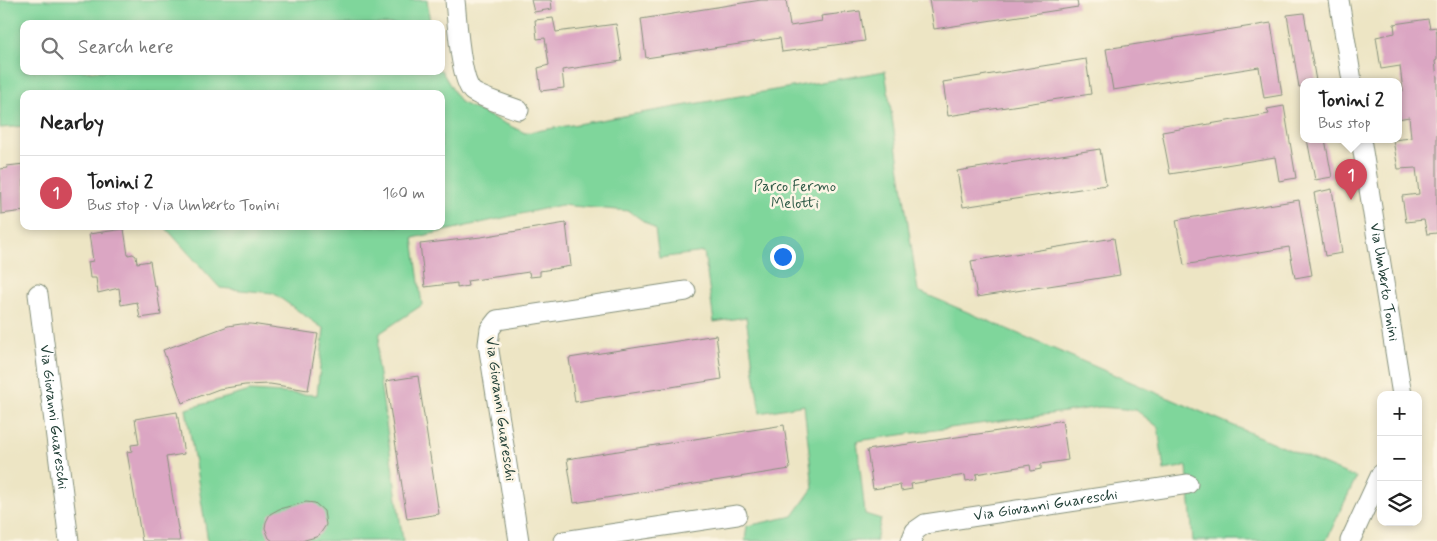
<!DOCTYPE html>
<meta charset="utf-8">
<style>
body{margin:0;font-family:Mynerve,sans-serif;background:#f6f6f6;color:#222}
.controls{position:absolute;right:15px;bottom:15px;display:grid;overflow:hidden;border-radius:10px;box-shadow:0 2px 8px #0003}
.controls button{width:45px;height:45px;display:grid;place-items:center;padding:0;border:0;border-bottom:1px solid #e0e0e0;background:#fff;color:#222;font:25px sans-serif}
.you{position:absolute;left:782px;top:256px;width:18px;height:18px;margin:-12px;border:4px solid #fff;border-radius:50%;background:#1a73e8;box-shadow:0 0 0 8px #1a73e833}
.badge{display:grid;place-items:center;width:32px;height:32px;border-radius:50%;background:#d1495b;color:#fff;font-size:16px;font-weight:700}
.pin{position:absolute;translate:-50% -41px;filter:drop-shadow(0 1px 2px #0008)}
.pin::after{content:'';position:absolute;top:26px;width:18px;height:15px;background:inherit;clip-path:polygon(0 0,100% 0,50% 100%)}
.popup{position:absolute;left:1300px;top:78px;width:102px;height:65px;box-sizing:border-box;display:grid;place-content:center;border-radius:10px;background:#fff;filter:drop-shadow(0 1px 4px #0005);font-size:16px;white-space:nowrap;color:#767676}
.popup b{font-size:19px;color:#222}
.popup::after{content:'';position:absolute;left:50%;top:100%;margin-left:-10px;border:10px solid transparent;border-top-color:#fff}
.list{margin:0;padding:0;list-style:none}
h2{display:flex;justify-content:space-between;align-items:center;height:65px;margin:0;padding:0 20px;font-size:21px}
h2 small{font-size:16px;font-weight:400;color:#767676}
.list li{display:grid;grid-template-columns:32px 1fr auto;gap:15px;align-items:center;box-sizing:border-box;height:75px;padding:0 20px;border-top:1px solid #e0e0e0}
.list b{display:block;font-size:19px;white-space:nowrap}
.list p{margin:0;font-size:16px;white-space:nowrap;color:#767676}
.list em{font-size:16px;font-style:normal;color:#767676}
.icon{flex:none;width:28px;height:28px;fill:none;stroke:currentColor;stroke-width:2;stroke-linecap:round;stroke-linejoin:round}
.map{position:relative;flex:none;width:1437px;height:541px;overflow:hidden}
.search{position:absolute;background:#fff;box-shadow:0 2px 8px #0003;left:20px;top:20px;width:425px;height:55px;display:flex;align-items:center;gap:12px;box-sizing:border-box;padding:0 18px;border-radius:10px;color:#767676;font-size:19px}
.panel{position:absolute;background:#fff;box-shadow:0 2px 8px #0003;left:20px;top:90px;width:425px;height:140px;border-radius:10px}
.map>svg:first-child{display:block}
</style>
<div class="map">
<svg width="1437" height="541" viewBox="0 0 1437 541">
<rect width="100%" height="100%" fill="#fcf5e5"/>
<filter id="ink" filterUnits="userSpaceOnUse"><feTurbulence type="fractalNoise" baseFrequency=".02" numOctaves="2"/><feDisplacementMap in="SourceGraphic" scale="10" xChannelSelector="R" yChannelSelector="G"/><feConvolveMatrix kernelMatrix="1 2 1 2 8 2 1 2 1" color-interpolation-filters="sRGB"/></filter>
<filter id="wash" filterUnits="userSpaceOnUse"><feTurbulence type="fractalNoise" baseFrequency=".0096" numOctaves="4" result="noise"/><feDisplacementMap in="SourceGraphic" scale="20" xChannelSelector="R" yChannelSelector="G"/><feGaussianBlur stdDeviation="1.12" result="paint"/><feColorMatrix in="noise" values="0 0 0 0 0 0 0 0 0 0 0 0 0 0 0 0 0 1.4 0 .05"/><feComposite in="paint" operator="in"/></filter>
<g filter="url(#wash)">
<rect width="100%" height="100%" fill="#ede5c4"/>
<path fill="#7fd69b" stroke="#4f8a68" d="M 0,0 L 427,0 L 430,24 L 24,24 L 24,71 L 441,70 L 460,102 L 525,133 L 885,71 L 918,291 L 1356,478 L 1326,541 L 1193,541 L 1187,466 L 1164,470 L 1158,427 L 1136,410 L 1100,407 L 857,441 L 865,514 L 881,519 L 876,541 L 745,541 L 747,526 L 793,516 L 813,488 L 804,405 L 760,413 L 746,317 L 714,322 L 704,252 L 659,258 L 655,229 L 629,211 L 561,205 L 413,238 L 422,305 L 380,333 L 377,361 L 403,541 L 208,541 L 186,409 L 250,391 L 317,395 L 324,329 L 273,293 L 220,288 L 164,226 L 441,226 L 441,94 L 24,94 L 24,126 L 0,128 Z"/>
<g id="blocks">
<path fill="#dba6c3" d="M 531,0 L 551,0 L 552,9 L 534,12 Z
M 761,0 L 786,0 L 790,26 L 822,21 L 821,16 L 860,11 L 865,41 L 782,52 L 780,38 L 646,58 L 641,19 Z
M 929,0 L 1077,0 L 1078,7 L 934,29 Z
M 1304,13 L 1316,81 L 1304,81 L 1304,86 L 1299,87 L 1287,15 Z
M 553,18 L 556,32 L 616,24 L 622,61 L 562,70 L 564,88 L 541,91 L 538,68 L 549,65 L 545,38 L 537,39 L 535,20 Z
M 1428,19 L 1430,28 L 1436,27 L 1437,37 L 1437,60 L 1435,61 L 1437,78 L 1437,233 L 1427,234 L 1424,220 L 1406,222 L 1402,196 L 1419,194 L 1416,168 L 1398,169 L 1393,140 L 1411,138 L 1409,117 L 1398,119 L 1398,91 L 1403,91 L 1400,66 L 1381,69 L 1376,37 L 1395,33 L 1394,24 Z
M 1271,23 L 1282,95 L 1264,98 L 1259,67 L 1113,90 L 1106,49 Z
M 1086,59 L 1091,94 L 948,116 L 943,82 Z
M 1284,106 L 1296,178 L 1279,181 L 1275,157 L 1170,174 L 1162,132 L 1269,114 L 1267,109 Z
M 1307,139 L 1325,139 L 1332,177 L 1315,180 Z
M 1100,149 L 1106,185 L 963,207 L 957,171 Z
M 24,164 L 24,211 L 1,214 L 0,169 L 8,168 L 7,166 Z
M 1332,189 L 1342,253 L 1325,256 L 1314,193 Z
M 1299,200 L 1312,275 L 1295,278 L 1289,247 L 1184,265 L 1176,220 Z
M 566,223 L 571,266 L 540,271 L 540,276 L 530,277 L 529,272 L 467,281 L 468,286 L 457,288 L 457,283 L 425,287 L 420,244 L 481,237 Z
M 124,229 L 128,255 L 133,254 L 136,256 L 137,263 L 150,261 L 154,286 L 156,285 L 161,315 L 140,318 L 137,302 L 121,305 L 119,288 L 98,293 L 96,278 L 90,278 L 88,262 L 93,261 L 89,234 Z
M 1114,238 L 1120,275 L 977,297 L 971,261 Z
M 241,324 L 251,324 L 318,334 L 308,390 L 270,384 L 245,385 L 219,389 L 182,403 L 163,350 L 228,326 Z
M 716,335 L 722,379 L 575,402 L 569,358 Z
M 418,376 L 439,514 L 407,519 L 386,381 Z
M 177,412 L 184,454 L 166,457 L 180,541 L 142,541 L 127,452 L 132,451 L 131,445 L 139,444 L 135,419 Z
M 1062,420 L 1068,460 L 1041,464 L 1041,469 L 1031,471 L 1030,465 L 976,474 L 977,479 L 966,481 L 965,475 L 911,484 L 912,489 L 901,491 L 900,485 L 873,489 L 867,450 L 1033,426 Z
M 784,425 L 790,469 L 574,503 L 567,459 Z
M 306,502 L 315,503 L 324,511 L 326,525 L 320,534 L 316,537 L 301,541 L 273,541 L 269,538 L 265,528 L 266,522 L 270,514 L 279,509 Z"/>
</g>
</g>
<g filter="url(#ink)">
<use href="#blocks" fill-opacity="0" stroke="#86917c" stroke-width="1"/>
<g fill="none" stroke-linecap="round" stroke-linejoin="round">
<defs>
<g id="street">
<path d="M 455,0 C 457,20 460,78 472,91 C 479,97 509,106 519,110"/>
<path d="M 1339,0 L 1352,81"/>
<path id="s1" d="M 1361,139 L 1402,395"/>
<path id="s2" d="M 38,294 L 69,541"/>
<path d="M 519,541 L 488,344 L 490,329 L 497,320 L 686,291"/>
<path d="M 564,541 L 737,515"/>
<path id="s3" d="M 911,541 L 915,531 L 925,524 L 1188,484"/>
<path d="M 1350,541 L 1381,474"/>
</g>
</defs>
<use href="#street" stroke="#86917c" stroke-width="21"/>
<use href="#street" stroke="#fff" stroke-width="19"/>
</g>
</g>
<g text-anchor="middle" dominant-baseline="central" stroke-width="5" stroke-linejoin="round" paint-order="stroke">
<g font-size="15" fill="#325c49" stroke="#fcf5e5">
<text x="795" y="187">Parco Fermo<tspan x="795" dy="17">Melotti</tspan></text>
</g>
<g font-size="15" fill="#1f3d34" stroke="#fcf5e5">
<text stroke="none"><textPath href="#s1" startOffset="145">Via Umberto Tonini</textPath></text>
<text transform="translate(500 409) rotate(82)">Via Giovanni Guareschi</text>
<text stroke="none"><textPath href="#s2" startOffset="124">Via Giovanni Guareschi</textPath></text>
<text stroke="none"><textPath href="#s3" startOffset="145">Via Giovanni Guareschi</textPath></text>
</g>
</g>
</svg>
<div class="controls">
<button>+</button>
<button>−</button>
<button><svg class="icon" aria-label="layers" viewBox="0 0 24 24"><path d="M12 4l9 5-9 5-9-5zM3 14l9 5 9-5"/></svg></button>
</div>
<div class="you"></div>
<div class="pin badge" style="left:1351px;top:200px">1</div>
<div class="popup"><b>Tonini 2</b>Bus stop</div>
<div class="search"><svg class="icon" aria-label="search" viewBox="0 0 24 24"><circle cx="10" cy="10" r="6"/><path d="M15 15l6 6"/></svg>Search here</div>
<section class="panel">
<h2>Nearby<small></small></h2>
<ul class="list">
<li><span class="badge">1</span><div><b>Tonini 2</b><p>Bus stop · Via Umberto Tonini</p></div><em>160 m</em></li>
</ul>
</section>
</div>
